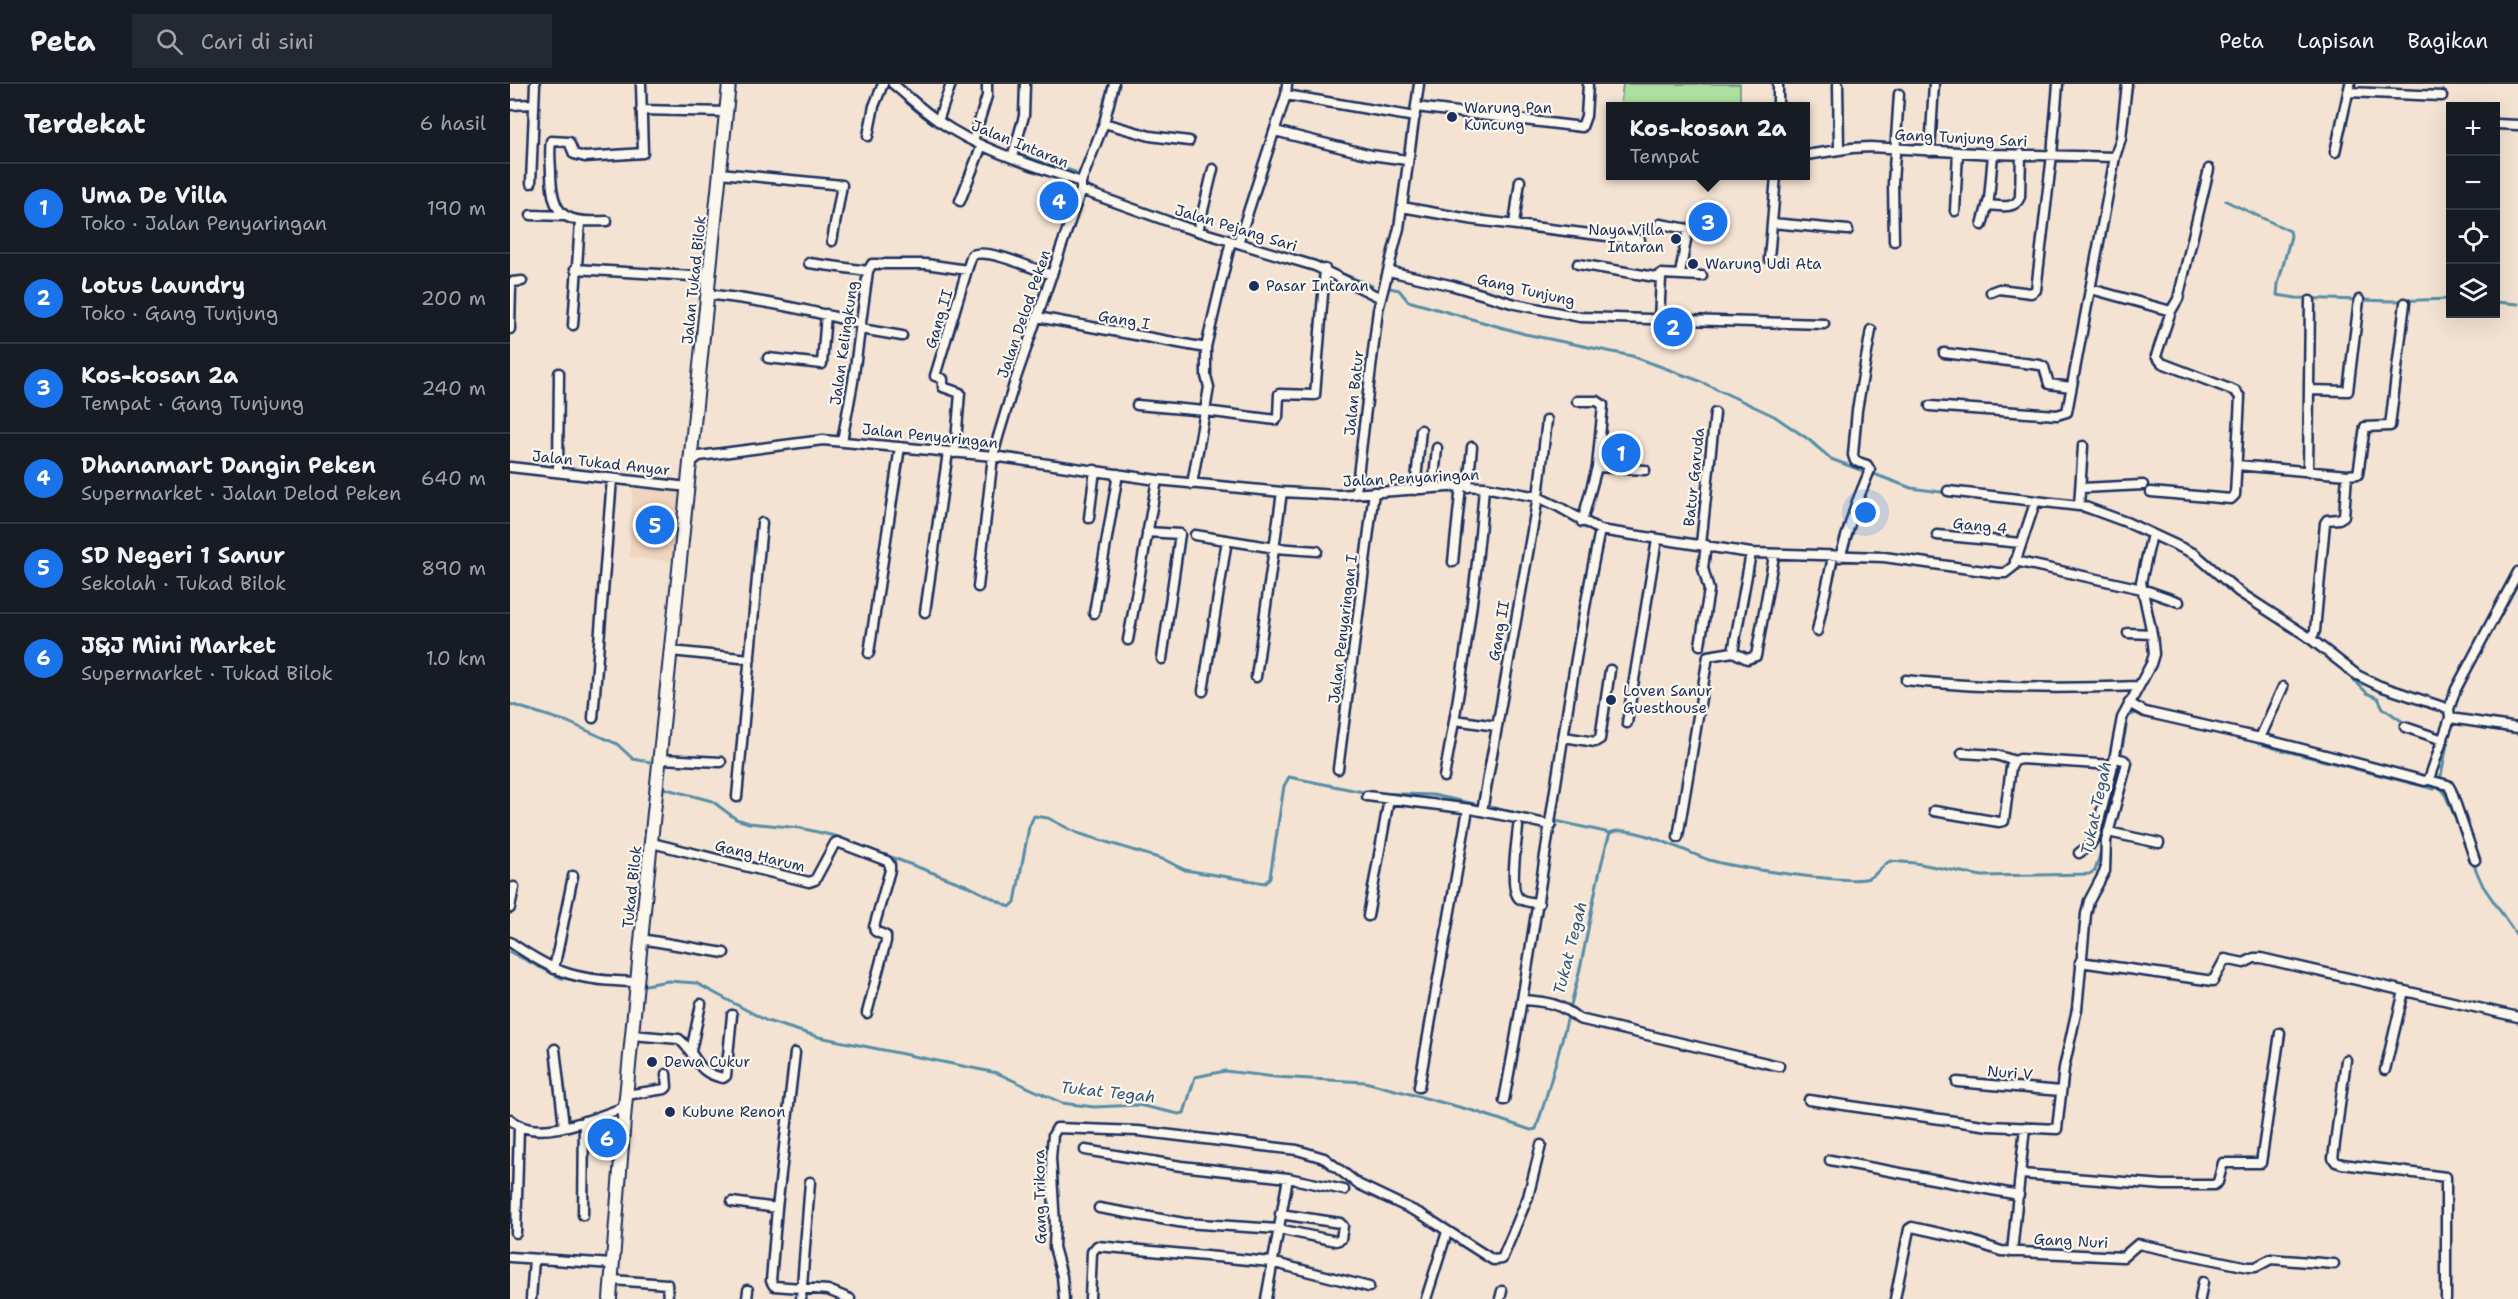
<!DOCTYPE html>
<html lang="id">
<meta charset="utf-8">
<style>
body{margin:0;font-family:"Shantell Sans",sans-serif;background:#242831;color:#f1f3f6}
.controls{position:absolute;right:18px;top:18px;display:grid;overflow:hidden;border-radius:0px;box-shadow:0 6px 24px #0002}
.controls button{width:54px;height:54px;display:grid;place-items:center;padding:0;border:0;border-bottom:2px solid #363941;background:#171b24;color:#f1f3f6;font:30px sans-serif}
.you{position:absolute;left:1356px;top:429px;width:21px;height:21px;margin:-15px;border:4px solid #fff;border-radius:50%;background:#1a73e8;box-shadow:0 0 0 9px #1a73e833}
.badge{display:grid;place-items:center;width:39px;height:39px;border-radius:50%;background:#1a73e8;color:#fff;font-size:20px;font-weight:700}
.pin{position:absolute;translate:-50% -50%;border:3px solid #fff;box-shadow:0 2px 6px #0006}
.popup{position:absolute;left:1096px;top:18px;width:204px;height:78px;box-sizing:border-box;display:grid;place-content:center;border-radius:0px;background:#171b24;filter:drop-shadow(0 2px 4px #0005);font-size:20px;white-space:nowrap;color:#9ea1a6}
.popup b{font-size:22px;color:#f1f3f6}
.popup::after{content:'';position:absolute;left:50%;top:100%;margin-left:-12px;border:12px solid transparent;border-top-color:#171b24}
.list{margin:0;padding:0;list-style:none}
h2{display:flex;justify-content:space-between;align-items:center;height:78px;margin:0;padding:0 24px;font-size:26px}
h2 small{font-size:20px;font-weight:400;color:#9ea1a6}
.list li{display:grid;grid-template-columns:39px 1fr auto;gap:18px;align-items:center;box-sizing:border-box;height:90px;padding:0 24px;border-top:2px solid #363941}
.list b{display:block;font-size:22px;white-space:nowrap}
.list p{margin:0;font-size:20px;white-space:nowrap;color:#9ea1a6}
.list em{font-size:20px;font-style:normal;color:#9ea1a6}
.icon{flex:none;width:33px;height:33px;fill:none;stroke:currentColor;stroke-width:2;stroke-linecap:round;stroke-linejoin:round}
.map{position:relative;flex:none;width:2008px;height:1215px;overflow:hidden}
header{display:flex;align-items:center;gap:36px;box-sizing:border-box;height:84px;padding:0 30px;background:#171b24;border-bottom:2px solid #363941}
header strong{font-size:28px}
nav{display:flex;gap:33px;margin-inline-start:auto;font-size:21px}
.search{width:420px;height:54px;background:#242831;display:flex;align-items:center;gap:15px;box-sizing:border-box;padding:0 21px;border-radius:0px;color:#9ea1a6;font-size:22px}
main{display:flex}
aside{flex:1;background:#171b24}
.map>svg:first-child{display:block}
</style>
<header>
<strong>Peta</strong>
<div class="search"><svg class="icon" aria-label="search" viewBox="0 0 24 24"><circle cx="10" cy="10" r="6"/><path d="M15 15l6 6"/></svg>Cari di sini</div>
<nav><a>Peta</a><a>Lapisan</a><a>Bagikan</a></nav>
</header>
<main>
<aside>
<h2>Terdekat<small>6 hasil</small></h2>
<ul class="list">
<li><span class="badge">1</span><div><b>Uma De Villa</b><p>Toko · Jalan Penyaringan</p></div><em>190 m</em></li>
<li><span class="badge">2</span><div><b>Lotus Laundry</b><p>Toko · Gang Tunjung</p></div><em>200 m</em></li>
<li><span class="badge">3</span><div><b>Kos-kosan 2a</b><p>Tempat · Gang Tunjung</p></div><em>240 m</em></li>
<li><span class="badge">4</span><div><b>Dhanamart Dangin Peken</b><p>Supermarket · Jalan Delod Peken</p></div><em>640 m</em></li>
<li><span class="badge">5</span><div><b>SD Negeri 1 Sanur</b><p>Sekolah · Tukad Bilok</p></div><em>890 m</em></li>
<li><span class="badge">6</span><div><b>J&amp;J Mini Market</b><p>Supermarket · Tukad Bilok</p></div><em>1.0 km</em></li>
</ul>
</aside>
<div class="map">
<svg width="2008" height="1215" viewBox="0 0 2008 1215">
<rect width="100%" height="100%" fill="#f4e3d2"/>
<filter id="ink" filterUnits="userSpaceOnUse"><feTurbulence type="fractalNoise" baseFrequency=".0167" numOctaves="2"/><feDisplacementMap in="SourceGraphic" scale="12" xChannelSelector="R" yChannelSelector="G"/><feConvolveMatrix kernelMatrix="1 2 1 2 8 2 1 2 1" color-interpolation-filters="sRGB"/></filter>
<g filter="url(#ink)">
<path fill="#efd5bf" d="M 127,400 L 171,404 L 173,408 L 166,478 L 119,473 L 123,401 Z"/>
<path fill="#addfa0" stroke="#64877f" stroke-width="1.5" d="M 1113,0 L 1230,0 L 1230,22 L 1110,22 Z"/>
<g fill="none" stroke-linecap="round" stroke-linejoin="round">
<path stroke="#558da7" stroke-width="3" d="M 400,9 L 426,30
M 468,55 L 497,67
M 506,70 L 532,78
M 540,80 L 565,88
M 574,101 L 595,110
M 1716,117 L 1780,147 L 1781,152 L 1768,200 L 1767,211 L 1786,214 L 1882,217 L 1940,215
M 655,132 L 683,141
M 690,143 L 725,154
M 733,156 L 743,159
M 821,185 L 862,202
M 875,203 L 889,206 L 898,217 L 1015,250 L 1122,272 L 1187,296 L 1264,332 L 1298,355 L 1321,375 L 1353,387
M 1986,218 L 2008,220
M 1364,390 L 1401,404 L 1438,409
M 1566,426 L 1592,433
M 1620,444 L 1636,452
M 1672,468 L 1685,476 L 1724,509 L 1808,565
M 1832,584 L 1857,609 L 1868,614 L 1873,624 L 1896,640
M 0,620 L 58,638 L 107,660 L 123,675 L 140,678
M 1916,646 L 1926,648
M 1730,653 L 1764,664 L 1924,705 L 1929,702
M 154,685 L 153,704 L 202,717 L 226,735 L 239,739 L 290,744 L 325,752 L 458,802 L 500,823 L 505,818 L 519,743 L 524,732 L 538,734 L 567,749 L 655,776 L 675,786 L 755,799 L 760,793 L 774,702 L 779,693 L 858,709
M 1930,697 L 1939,650 L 1944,639 L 2008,649
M 1929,702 L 1934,708 L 1948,740
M 864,709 L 923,711 L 1031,734
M 1046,737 L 1100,749
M 1962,777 L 1973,802 L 2008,853
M 0,868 L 51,894 L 123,903
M 130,902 L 158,897 L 186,899 L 257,937 L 309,953 L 487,989 L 552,1019 L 584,1023 L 628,1021 L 669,1030 L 674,1029 L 685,993 L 715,987 L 765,993 L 855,998 L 964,1027 L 1021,1046 L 1026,1045 C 1043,994 1056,941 1069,889 C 1080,842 1085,795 1100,749 C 1120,738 1177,769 1199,776 C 1222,783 1340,801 1359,794 C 1367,791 1372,781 1380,777 L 1405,779 L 1472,792 L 1579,790 L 1585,787 L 1591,767 L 1592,750 L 1605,702 L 1618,632 L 1626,629 L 1633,631"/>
<defs>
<path id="street" d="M 383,0 C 399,13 413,27 430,38 C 472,67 523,81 571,98
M 1268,0 L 1268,22
M 1328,0 L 1329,65
M 1838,8 L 1932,12
M 776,11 L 905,33
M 0,21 L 23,20
M 906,23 L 1072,43 L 1076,32 L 1078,1
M 131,26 L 216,28
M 428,37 L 441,0
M 594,39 L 640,52 L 679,57
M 1986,40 L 2008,41
M 765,47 L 861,71 L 897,76
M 358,52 L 364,22 L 373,0
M 463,57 L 477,12 L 477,0
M 1420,67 L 1424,0
M 1825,68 L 1840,0
M 1296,71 L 1342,64 L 1360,63 L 1483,70 L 1605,73
M 502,74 L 514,32 L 515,0
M 210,89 L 332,101 L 322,157
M 571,98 L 594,39 L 604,0
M 21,99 L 25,0
M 571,106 L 674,143 L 805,182 L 871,214
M 450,117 L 472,61
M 1478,121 C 1490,122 1505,126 1510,113 L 1511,70
M 892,123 L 965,136 L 1130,156
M 1445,127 L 1448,68
M 21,131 L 55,132
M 97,137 C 56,139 42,134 41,90 C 41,79 39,68 41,57 L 59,58 L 64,70 L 75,73 L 133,69 L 131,0
M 1262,139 L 1338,146
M 1004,140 L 1010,97
M 1150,140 L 1178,145 L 1170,190
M 1472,141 L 1479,115 L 1483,70
M 688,147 L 703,85
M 1384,157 L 1383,99 L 1389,10
M 728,159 L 776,11 L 777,0
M 1259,175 L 1266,92
M 299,179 L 358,187
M 1068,180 L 1151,194 L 1149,236
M 65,185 L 199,193
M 879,187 L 944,202 L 1005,220 L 1070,233 L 1314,240
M 1151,194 L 1151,190 L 1192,192
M 1581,205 L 1661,227
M 1481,208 L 1489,205 L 1521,209 L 1526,206 L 1542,71 L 1548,0
M 197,210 C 249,216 301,226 351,240
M 527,233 L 696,264
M 63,241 L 70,138
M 0,245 L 1,201 L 2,198 L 12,197
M 351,245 L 392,252
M 1434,269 L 1530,281 L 1534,283 L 1539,300 L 1561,303
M 258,274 L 312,280 L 316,230
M 1799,306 L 1838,307 L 1849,216
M 1067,317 L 1087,317 L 1093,321 L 1087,383 L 1072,438
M 627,321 L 695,327 L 699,303 L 696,292 L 696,263 L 721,157
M 1420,322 L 1547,331 L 1557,328 L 1605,73 L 1611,54 L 1617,0
M 332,357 L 343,298 L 358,187 L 362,180 L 416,180 L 457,186 L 462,171 C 480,164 523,185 542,191
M 445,369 L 450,309 L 433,303 L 433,295 L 425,292 L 457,186
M 181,378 L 189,372 L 313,356 L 483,372 L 647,396 L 772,408 L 829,411 L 951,402 L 974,403 L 1028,413 L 1049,423 L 1090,446 L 1241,469 L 1374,473 L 1488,489 L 1495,489 L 1504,482 L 1525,419
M 1727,381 L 1837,391 L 1848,390 L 1855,343 L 1880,342 L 1895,219
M 0,383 L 178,403
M 1087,383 L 1135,386
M 48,388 L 49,289
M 1798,388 L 1800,217
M 682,400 L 695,327 L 766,336 L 768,333 L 769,310 L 805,311 L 815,185
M 958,403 L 962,363
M 923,404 L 927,364
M 1572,404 L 1633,401
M 905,406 L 911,346
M 1438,407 L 1569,422 L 1573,362
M 846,408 L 868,226 L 889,144 L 909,0
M 1641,408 L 1721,415 L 1725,411 L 1730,313 L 1725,307 L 1652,279 L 1646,272 L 1661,227 L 1668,215 L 1699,85
M 1570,421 L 1616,438 L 1685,470 L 1729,508 L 1797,552 L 1847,591 L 1870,602 L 1939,625
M 579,434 L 585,386
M 637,448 L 670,450 L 652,575
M 685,451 L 765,464 L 807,467
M 1427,451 L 1511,459
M 1191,460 L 1205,329
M 1330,473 L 1346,420 L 1360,386 L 1357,381 L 1345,377 L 1343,371 L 1347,326 L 1361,246
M 1505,477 L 1632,505 L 1669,518
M 943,478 L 951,402
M 468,503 L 483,372 L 488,353 L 505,297 L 571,106 L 571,98
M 415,528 L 438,368
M 584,529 L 608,390
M 1307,547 L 1323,473
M 1618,549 L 1642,550
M 1801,555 L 1805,547 L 1815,439 L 1817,436 L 1829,435 L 1834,432 L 1837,391
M 618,556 L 647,396
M 1190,561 L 1199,506 L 1193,484 L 1196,461
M 161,567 L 240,575
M 1223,568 L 1241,469
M 359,569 L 390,363
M 746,593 L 772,408
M 1396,596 C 1474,605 1550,605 1628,602
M 693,607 L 717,456
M 1619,619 L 1635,628 L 1750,654 L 1915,697 L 1919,695 L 1940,634 L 1939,625 L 1946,605 L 2008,488
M 83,634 L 102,395
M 1940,634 L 2008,644
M 945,636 L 986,642
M 1117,639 L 1147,455
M 1895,643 L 1933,656
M 1054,653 L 1085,658 L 1090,655 L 1100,586
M 1750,654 L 1773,603
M 1452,669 L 1486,671 L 1505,677
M 151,675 L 211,678
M 828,685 L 864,408
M 934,693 C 952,597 967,501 974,403
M 1919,696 L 1938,701 L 1941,706 L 1965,776
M 857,712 L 961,725 L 1041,741
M 227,713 L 252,439
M 972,727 L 1028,413 L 1037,336
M 1424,727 L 1489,738 L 1494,737 L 1501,683 L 1505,677 L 1510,675 L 1603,681
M 1008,743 C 1007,757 998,808 1010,815 C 1015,818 1023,818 1029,820
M 1598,748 L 1649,759
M 1168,753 L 1198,572 L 1223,568 L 1237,575 L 1246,572 L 1264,472
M 142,759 L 299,798 L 305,796 L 325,759 L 327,758 L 377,777 L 380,781 L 380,786 L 364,843 L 365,847 L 376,852 L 376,857 L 357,929
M 1569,769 L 1580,761 L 1585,753 L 1603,681 L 1612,634 L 1641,580 L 1644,570 L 1642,550 L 1631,498 L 1642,450
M 0,824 L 4,803
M 858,832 L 879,715
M 131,855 L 214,869
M 0,858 C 49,892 68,896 127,898
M 1570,878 L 1703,897 L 1715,875 L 1734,879 L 1744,874 L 1751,874 L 2008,933
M 44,885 L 63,792
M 1014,916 C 1039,918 1049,919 1069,935 L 1269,982
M 122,951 L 169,955 C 189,972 184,988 213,994 L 216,992 L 222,931
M 45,965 L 54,1042
M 181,967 L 191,920
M 285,969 L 267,1124 L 261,1197 L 264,1202 L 318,1206 L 340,1215
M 1836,976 L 1823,1074 L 1826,1078 L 1832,1080 L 1936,1093 L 1936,1215
M 1875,986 L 1894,907
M 1447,998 L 1551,1007
M 909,1003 L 958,725
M 116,1011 L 155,1005 L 157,1003 L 156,990
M 994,1016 C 1031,826 1051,635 1090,446
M 1299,1016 L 1479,1042 L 1547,1045 L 1554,984 L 1567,925 L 1576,830 L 1579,817 L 1595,787 L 1596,757 L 1617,679 L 1614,676 L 1605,674
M 0,1035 C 24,1061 87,1033 115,1023
M 575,1066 L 671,1082 L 778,1094 L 834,1106
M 1320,1076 L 1509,1111
M 1511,1090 L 1653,1101 L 1704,1101 L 1708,1098 L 1713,1079 L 1751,1079 L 1770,949
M 222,1118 L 267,1124
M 589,1124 L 674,1139 L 768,1145 L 826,1157 L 831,1155 L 833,1142 L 830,1139 L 770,1130
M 73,1131 L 74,1037
M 6,1149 L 9,1043
M 1502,1168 L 1515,1043
M 0,1173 L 102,1180
M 102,1196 L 157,1200 L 158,1215
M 21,1215 L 24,1175
M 237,1215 L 238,1206
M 291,1215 L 300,1098
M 554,1215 L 552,1192 L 544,1163 L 545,1141 L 541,1074 L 543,1051 L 547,1044 L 628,1047 L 787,1066 L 814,1074 L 848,1100 L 911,1130 L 983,1176 L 992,1175 L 1018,1113 L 1031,1061
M 580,1215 L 582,1168 L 587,1162 L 761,1178 L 859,1203
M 756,1215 L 778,1094
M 916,1215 L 937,1148
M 990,1215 L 992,1207
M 1385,1215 L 1399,1145 L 1402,1143 L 1456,1155 L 1491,1167 L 1613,1173 L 1628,1160 L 1738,1183 L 1746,1183 L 1761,1175 L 1824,1180
M 1690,1215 L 1693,1198"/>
<path id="secondary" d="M 100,1215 L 115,1023 L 135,816 L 219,0"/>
</defs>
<use href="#street" stroke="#1b2f5e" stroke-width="13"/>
<use href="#secondary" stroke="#1b2f5e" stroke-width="16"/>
<use href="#street" stroke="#fbf7ec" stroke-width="8"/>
<use href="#secondary" stroke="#fbf7ec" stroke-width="12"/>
</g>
</g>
<g fill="#1b2f5e" stroke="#fbf7ec" stroke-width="2">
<circle cx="942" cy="33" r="6"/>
<circle cx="1166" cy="155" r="6"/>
<circle cx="1183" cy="180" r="6"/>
<circle cx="744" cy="202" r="6"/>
<circle cx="1101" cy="616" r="6"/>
<circle cx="142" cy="978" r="6"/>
<circle cx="160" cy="1028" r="6"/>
</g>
<g text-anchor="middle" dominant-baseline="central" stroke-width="4.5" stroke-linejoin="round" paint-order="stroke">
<g font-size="15" fill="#1b2f5e" stroke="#fbf7ec" text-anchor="start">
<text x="954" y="24">Warung Pan<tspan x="954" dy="17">Kuncung</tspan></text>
<text x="1154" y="146" text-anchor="end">Naya Villa<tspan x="1154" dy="17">Intaran</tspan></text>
<text x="1195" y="180">Warung Udi Ata</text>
<text x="756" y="202">Pasar Intaran</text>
<text x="1113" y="607">Loven Sanur<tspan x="1113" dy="17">Guesthouse</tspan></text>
<text x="154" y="978">Dewa Cukur</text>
<text x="172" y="1028">Kubune Renon</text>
</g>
<g font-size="15" fill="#1b2f5e" stroke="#fbf7ec">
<text transform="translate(1451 54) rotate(3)">Gang Tunjung Sari</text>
<text transform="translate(510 60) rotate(22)">Jalan Intaran</text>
<text transform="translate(726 144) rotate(17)">Jalan Pejang Sari</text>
<text transform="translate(184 196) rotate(-84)">Jalan Tukad Bilok</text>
<text transform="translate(1016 206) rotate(13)">Gang Tunjung</text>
<text transform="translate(514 230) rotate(-71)">Jalan Delod Peken</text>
<text transform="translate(429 235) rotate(-73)">Gang II</text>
<text transform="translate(614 236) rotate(10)">Gang I</text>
<text transform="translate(334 259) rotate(-82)">Jalan Kelingkung</text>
<text transform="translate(844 309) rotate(-84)">Jalan Batur</text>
<text transform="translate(420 352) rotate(6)">Jalan Penyaringan</text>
<text transform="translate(91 379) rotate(6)">Jalan Tukad Anyar</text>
<text transform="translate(1184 393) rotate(-84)">Batur Garuda</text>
<text transform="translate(901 394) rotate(-3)">Jalan Penyaringan</text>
<text transform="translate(1470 442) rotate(6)">Gang 4</text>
<text transform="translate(833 545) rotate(-83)">Jalan Penyaringan I</text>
<text transform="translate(989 547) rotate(-80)">Gang II</text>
<text transform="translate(250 772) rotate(14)">Gang Harum</text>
<text transform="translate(122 803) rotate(-84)">Tukad Bilok</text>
<text transform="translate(1500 989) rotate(5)">Nuri V</text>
<text transform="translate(530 1113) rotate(-91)">Gang Trikora</text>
<text transform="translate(1561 1157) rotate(3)">Gang Nuri</text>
</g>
<g font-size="16" font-style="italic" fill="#33567c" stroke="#fbf7ec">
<text transform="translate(1586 724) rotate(-78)">Tukat Tegah</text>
<text transform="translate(1060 864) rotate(-76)">Tukat Tegah</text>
<text transform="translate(598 1008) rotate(6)">Tukat Tegah</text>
</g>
</g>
</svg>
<div class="controls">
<button>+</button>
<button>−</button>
<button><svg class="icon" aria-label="locate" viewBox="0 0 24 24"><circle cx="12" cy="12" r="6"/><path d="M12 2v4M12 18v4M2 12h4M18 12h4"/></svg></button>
<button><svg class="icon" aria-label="layers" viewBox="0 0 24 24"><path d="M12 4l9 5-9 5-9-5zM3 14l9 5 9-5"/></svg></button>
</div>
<div class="you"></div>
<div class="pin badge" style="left:1111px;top:369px">1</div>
<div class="pin badge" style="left:1163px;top:243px">2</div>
<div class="pin badge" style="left:1198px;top:138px">3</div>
<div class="popup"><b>Kos-kosan 2a</b>Tempat</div>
<div class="pin badge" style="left:549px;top:117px">4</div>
<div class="pin badge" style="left:145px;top:441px">5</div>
<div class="pin badge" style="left:97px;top:1054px">6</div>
</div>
</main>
